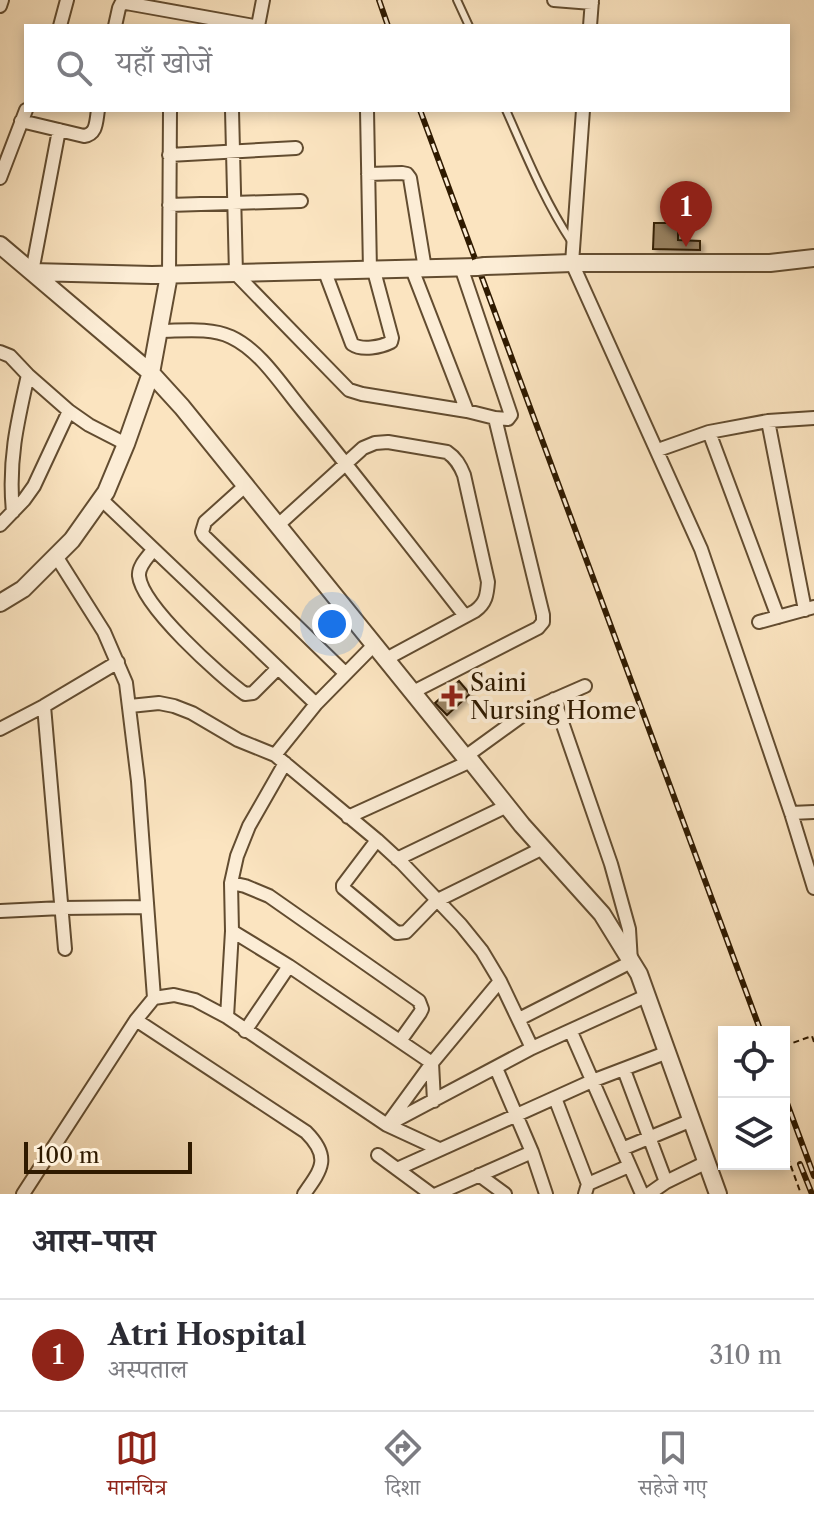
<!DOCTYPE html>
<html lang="hi">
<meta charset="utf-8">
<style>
body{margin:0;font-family:"Libre Caslon Text","Noto Serif Devanagari",serif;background:#f7f7f7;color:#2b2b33}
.controls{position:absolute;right:24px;bottom:24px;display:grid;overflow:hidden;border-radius:0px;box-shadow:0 4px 12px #0003}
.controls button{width:72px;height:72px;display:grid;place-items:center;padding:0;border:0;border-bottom:2px solid #e1e1e2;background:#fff;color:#2b2b33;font:40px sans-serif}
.scale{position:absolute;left:24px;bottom:20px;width:168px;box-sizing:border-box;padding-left:8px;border:4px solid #2f1a00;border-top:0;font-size:22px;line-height:28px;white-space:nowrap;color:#2f1a00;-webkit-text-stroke:6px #fcedd6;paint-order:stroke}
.you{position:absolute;left:332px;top:624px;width:28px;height:28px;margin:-20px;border:6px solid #fff;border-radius:50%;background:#1a73e8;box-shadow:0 0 0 12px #1a73e833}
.badge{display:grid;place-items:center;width:52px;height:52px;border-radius:50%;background:#8f2418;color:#fff;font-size:26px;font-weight:700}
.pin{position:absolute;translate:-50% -66px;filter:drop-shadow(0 2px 4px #0008)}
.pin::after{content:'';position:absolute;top:42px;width:28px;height:24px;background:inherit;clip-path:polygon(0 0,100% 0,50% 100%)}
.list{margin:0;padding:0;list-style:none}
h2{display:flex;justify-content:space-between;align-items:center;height:104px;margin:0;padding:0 32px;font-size:34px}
h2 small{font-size:26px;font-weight:400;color:#7c7c81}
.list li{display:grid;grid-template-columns:52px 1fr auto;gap:24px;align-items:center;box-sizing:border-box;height:112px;padding:0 32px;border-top:2px solid #e1e1e2}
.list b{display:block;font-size:30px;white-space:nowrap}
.list p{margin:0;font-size:26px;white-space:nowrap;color:#7c7c81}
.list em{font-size:26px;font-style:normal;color:#7c7c81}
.icon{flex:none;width:44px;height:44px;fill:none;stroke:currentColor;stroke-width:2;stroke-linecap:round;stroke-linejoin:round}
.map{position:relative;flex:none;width:814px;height:1194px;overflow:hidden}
.search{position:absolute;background:#fff;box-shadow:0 4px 12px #0003;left:24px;right:24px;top:24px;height:88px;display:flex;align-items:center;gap:20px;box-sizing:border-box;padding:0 28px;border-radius:0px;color:#7c7c81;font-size:30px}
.sheet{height:216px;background:#fff}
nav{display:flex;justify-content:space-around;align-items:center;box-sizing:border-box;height:112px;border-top:2px solid #e1e1e2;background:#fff;font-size:22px;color:#7c7c81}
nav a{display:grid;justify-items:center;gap:4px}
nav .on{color:#8f2418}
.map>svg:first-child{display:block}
</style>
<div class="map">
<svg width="814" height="1194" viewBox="0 0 814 1194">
<defs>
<filter id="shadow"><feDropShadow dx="3.5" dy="3.5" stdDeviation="2" flood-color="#0004"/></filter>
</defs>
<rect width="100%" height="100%" fill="#fbe4c0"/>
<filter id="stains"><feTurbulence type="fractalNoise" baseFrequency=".0025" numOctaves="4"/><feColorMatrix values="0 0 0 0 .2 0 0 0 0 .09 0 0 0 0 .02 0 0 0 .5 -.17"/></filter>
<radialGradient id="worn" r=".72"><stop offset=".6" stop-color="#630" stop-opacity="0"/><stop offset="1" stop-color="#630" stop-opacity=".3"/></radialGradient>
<path fill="#998364" stroke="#2f1a00" stroke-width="2" filter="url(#shadow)" d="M 654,223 L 678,223 L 678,240 L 700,241 L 700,250 L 653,249 Z
M 459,681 L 470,694 L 447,715 L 435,703 Z"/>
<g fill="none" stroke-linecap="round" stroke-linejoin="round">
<defs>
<path id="service" d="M 457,0 L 469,26
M 506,110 C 526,155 544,200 571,241"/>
<path id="minor" d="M 554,0 L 592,3
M 0,6 L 2,0
M 60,26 L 67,0
M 115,26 L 119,8 L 121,4 L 126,3 L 254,26
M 258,26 L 263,0
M 590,26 L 592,0
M 232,110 L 236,274 L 349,390 L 362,394 L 467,411 L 495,418 L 543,615 L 543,622 L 538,628 L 413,692
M 367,110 L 370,271
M 583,110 L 572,263 L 701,549 L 791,813 L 814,888
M 21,121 L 84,136 C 97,134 96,122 98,110
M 169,155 L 296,148
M 368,174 L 402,173 L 407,174 L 410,178 L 425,269
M 0,178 L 26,110
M 169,205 L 301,201
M 461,267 L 511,415 L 508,419 L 495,418
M 412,269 L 467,411
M 32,272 L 59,130
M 325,272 L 352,344 C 362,351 381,347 391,342 L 392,338 L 374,271
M 169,275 L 170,110
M 159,331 C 182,331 210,327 231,337 C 261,351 282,386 303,411 C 358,478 411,547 465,616
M 0,352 L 10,356 L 28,375 L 69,411 L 89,425 L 126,444
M 768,421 L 805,610
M 709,432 L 778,617
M 658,450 L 709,432 L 768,421 L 814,418
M 245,486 L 205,522 L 202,532 L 204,536 L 345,673
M 101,499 L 316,704
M 13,512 C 8,462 17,423 28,375
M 0,525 L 24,500 L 34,486 L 69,411
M 277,526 L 363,448 L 375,443 L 388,442 L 447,452 C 456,458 460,465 464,475 L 488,582 C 487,595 486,603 475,611 L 386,659
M 153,550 C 148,557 138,566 139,576 C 142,606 220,676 245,694 L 253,693 L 278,668
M 759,622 L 814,607
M 44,706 L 65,949
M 130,706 L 159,703 L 174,706 L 192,713 L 238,740 L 275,755 L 377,840 L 402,863 L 461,925 L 482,951 L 500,981 L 532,1048
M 0,729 L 44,706 L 118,662
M 275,755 L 316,704 L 374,645
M 465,757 L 530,710 L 585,686
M 791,813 L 814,812
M 348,817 L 471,761
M 377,840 L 343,885 L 343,888 L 397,933 L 406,932 L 436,901 L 543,848
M 397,859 L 507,806
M 231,883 L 245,886 L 269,896 L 419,1001 L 422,1009 L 420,1013 L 400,1041
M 0,911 L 62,908 L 147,907
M 232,931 L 289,966 L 432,1063 L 434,1101
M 154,998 L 174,995 L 195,1000 L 227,1017 L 387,1125 L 439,1149
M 227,1017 L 232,931 L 231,883 L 237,856 L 249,826 L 285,763
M 519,1019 L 631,962 L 629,929 L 611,864 L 554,699
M 136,1020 L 306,1132 C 331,1157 322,1169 304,1194
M 245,1031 L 289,966
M 571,1032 L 642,1194
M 496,1068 L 532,1152 L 546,1194
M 624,1070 L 666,1182
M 555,1098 L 588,1184 L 585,1194
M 389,1122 L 432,1063 L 500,981
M 387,1125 L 532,1048 L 646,996
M 622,1149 L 692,1120
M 378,1155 L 431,1194
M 397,1169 L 592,1081 L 668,1052
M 479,1175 L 505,1194
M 588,1184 L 629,1166
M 23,1194 L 136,1020 L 154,998 L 138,781 L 126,683 L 104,632 L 56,556
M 437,1194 L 532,1152
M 649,1194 L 666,1182 L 707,1162"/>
<path id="tertiary" d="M 0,245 L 151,373 L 182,407 L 465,757 L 471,761 L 522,825 L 602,914 L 639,974 L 718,1194
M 485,266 L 572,263 L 770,263 L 814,258
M 32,272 L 152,275 L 477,267
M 0,603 L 23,589 L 72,540 L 106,492 L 126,444 L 151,373 L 169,275"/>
</defs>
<use href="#service" stroke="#624c30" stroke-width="10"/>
<use href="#minor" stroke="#624c30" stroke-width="16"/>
<use href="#tertiary" stroke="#624c30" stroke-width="20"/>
<path stroke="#2f1a00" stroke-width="2" stroke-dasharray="6 4" stroke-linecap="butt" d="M 784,1046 L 812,1036 L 814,1042
M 784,1147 L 801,1194"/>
<use href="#service" stroke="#fcedd6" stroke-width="6"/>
<use href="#minor" stroke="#fcedd6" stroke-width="12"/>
<use href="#tertiary" stroke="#fcedd6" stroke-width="16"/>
<defs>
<path id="rail" d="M 379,0 L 388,26
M 420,110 L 761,1032
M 784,1095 L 814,1176
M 800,1164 L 812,1194"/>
</defs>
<use href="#rail" stroke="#2f1a00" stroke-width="6"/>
<use href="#rail" stroke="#fcedd6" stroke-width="3" stroke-dasharray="9" stroke-linecap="butt"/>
<defs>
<path id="tertiary-bridge" d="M 477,267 L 485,266"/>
</defs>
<use href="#tertiary-bridge" stroke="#624c30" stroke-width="20" stroke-linecap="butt"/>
<use href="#tertiary-bridge" stroke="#fcedd6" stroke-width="16"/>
</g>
<path fill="#8f2418" stroke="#fcedd6" stroke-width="3" d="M448 684h8v8h8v8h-8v8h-8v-8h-8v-8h8z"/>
<g text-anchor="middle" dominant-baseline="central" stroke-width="8" stroke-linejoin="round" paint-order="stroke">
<g font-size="24" fill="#2f1a00" stroke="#fcedd6" text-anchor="start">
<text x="470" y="682">Saini<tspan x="470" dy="28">Nursing Home</tspan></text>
</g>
</g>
<rect width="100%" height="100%" filter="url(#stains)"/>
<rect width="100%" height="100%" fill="url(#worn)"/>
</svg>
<div class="controls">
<button><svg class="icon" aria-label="locate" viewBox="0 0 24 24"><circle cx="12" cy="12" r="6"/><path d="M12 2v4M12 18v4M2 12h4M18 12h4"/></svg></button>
<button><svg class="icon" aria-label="layers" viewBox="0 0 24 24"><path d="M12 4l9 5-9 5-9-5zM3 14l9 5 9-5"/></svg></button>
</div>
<div class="scale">100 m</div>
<div class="you"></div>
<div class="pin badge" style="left:686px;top:247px">1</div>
<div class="search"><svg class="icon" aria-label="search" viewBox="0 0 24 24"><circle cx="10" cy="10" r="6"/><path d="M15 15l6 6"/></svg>यहाँ खोजें</div>
</div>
<section class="sheet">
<h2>आस-पास<small></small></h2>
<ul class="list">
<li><span class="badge">1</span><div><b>Atri Hospital</b><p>अस्पताल</p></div><em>310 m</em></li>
</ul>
</section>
<nav>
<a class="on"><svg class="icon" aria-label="map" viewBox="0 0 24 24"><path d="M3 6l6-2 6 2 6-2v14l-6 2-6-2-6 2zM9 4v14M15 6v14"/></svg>मानचित्र</a>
<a><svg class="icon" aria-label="directions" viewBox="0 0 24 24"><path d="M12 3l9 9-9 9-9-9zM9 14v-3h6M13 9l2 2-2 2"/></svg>दिशा</a>
<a><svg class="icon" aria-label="saved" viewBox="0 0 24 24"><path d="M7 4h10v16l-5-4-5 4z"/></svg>सहेजे गए</a>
</nav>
